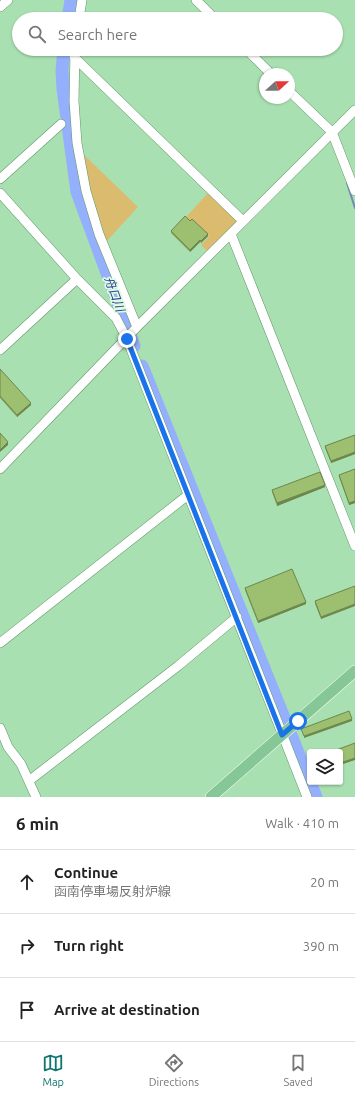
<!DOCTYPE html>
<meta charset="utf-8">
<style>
body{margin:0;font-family:Ubuntu,"Noto Sans JP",sans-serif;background:#f6f6f6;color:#222}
.controls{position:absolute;right:12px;bottom:12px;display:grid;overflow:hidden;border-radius:4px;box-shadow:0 1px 3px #0004}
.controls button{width:36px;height:36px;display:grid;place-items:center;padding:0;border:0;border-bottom:1px solid #e0e0e0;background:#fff;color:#222;font:20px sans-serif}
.compass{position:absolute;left:259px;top:68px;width:36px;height:36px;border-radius:50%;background:#fff;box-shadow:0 1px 3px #0004;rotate:69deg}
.stop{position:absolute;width:12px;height:12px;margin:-9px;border:3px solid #1a73e8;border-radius:50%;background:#fff}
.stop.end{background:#1a73e8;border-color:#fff;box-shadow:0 1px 4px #0008}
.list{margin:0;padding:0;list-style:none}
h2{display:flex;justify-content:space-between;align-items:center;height:52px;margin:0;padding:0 16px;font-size:17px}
h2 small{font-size:13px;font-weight:400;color:#767676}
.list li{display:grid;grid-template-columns:26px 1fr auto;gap:12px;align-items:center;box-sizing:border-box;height:64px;padding:0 16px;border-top:1px solid #e0e0e0}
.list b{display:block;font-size:15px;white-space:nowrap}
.list p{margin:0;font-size:13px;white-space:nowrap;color:#767676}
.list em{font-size:13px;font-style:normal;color:#767676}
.icon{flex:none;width:22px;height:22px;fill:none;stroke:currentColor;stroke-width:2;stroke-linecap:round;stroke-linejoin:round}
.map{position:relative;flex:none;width:355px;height:797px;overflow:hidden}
.search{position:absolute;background:#fff;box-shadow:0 1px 3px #0004;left:12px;right:12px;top:12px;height:44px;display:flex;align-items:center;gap:10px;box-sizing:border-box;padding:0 14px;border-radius:22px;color:#767676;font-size:15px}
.sheet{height:244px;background:#fff}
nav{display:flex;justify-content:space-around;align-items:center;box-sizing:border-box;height:56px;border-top:1px solid #e0e0e0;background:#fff;font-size:11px;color:#767676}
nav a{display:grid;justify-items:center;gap:2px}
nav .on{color:#0f766e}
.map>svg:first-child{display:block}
</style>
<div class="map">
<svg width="355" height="797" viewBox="0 0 355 797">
<rect width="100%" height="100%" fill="#a9e0b1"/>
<path fill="#dbbc6e" d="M 82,153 L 138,207 L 105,243 L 93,207 Z
M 209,192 L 237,221 L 207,251 L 201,245 L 209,236 L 193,220 L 190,221 L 186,217 Z"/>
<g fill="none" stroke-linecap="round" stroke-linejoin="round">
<path stroke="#6f89b8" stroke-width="2" d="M 349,181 L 347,183 L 355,208"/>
<path stroke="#94b0fc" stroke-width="13" d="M 68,19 L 71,0
M 64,49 L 62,70 L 63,89 L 77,192 L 134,346
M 142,366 L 316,797"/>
<defs>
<path id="minor" d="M 196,0 L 215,19
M 0,7 L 8,0
M 79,19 L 82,0
M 75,49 L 74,101 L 77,143 L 86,191 L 99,234 L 137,327
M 246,49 L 271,74
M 74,57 L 243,221
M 289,91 L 332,132 L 355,191
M 0,179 L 61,124
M 0,193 L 77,279 L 116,318 L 127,339 L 307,797
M 231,234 L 355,546
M 0,350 L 77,279
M 0,469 L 137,327 L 355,110
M 0,643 L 188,495
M 0,728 L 8,747 L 21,764 L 36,797
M 30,780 L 178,666 L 237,617"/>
<path id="major" d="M 211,797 L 355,671"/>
</defs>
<use href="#minor" stroke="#619669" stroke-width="10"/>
<use href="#major" stroke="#fff" stroke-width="12"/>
<use href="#minor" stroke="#fff" stroke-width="9"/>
<use href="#major" stroke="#85c796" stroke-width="11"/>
</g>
<path fill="#86a55f" d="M 190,221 L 208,236 L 201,243 L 200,242 L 190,252 L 171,233 L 171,231 Z
M 0,369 L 31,405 L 17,417 L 0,398 Z
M 355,435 L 355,454 L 331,463 L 325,448 L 325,446 Z
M 355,469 L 355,503 L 349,505 L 339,477 L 339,475 Z
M 325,487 L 277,506 L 272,492 L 272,490 Z
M 355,586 L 321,619 L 315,604 L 315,601 Z
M 245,588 L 306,604 L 258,623 L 245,590 Z"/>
<path fill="#6d864e" d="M 208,234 L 208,236 L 201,243 L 201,241 Z
M 200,240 L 200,242 L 190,252 L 190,250 Z
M 31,403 L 31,405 L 17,417 L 17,415 Z
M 8,442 L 8,445 L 0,452 L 0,450 Z
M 355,452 L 355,454 L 331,463 L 331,461 Z
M 325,485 L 325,487 L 277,506 L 277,503 Z
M 355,501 L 355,503 L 349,505 L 349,503 Z
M 306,602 L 306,604 L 258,623 L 258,621 Z
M 355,604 L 355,606 L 321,619 L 321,617 Z
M 352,719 L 352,721 L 304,738 L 304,736 Z
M 355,758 L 355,760 L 340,765 L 340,763 Z"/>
<path fill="#9cc06f" stroke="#6d864e" d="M 185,216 L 190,221 L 192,219 L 208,234 L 201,241 L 200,240 L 190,250 L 171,231 Z
M 0,369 L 31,403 L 17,415 L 0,396 Z
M 0,433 L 8,442 L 0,450 Z
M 355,435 L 355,452 L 331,461 L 325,446 Z
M 355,469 L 355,501 L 349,503 L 339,475 Z
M 320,472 L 325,485 L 277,503 L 272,490 Z
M 292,569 L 306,602 L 258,621 L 245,588 Z
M 355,586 L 355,604 L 321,617 L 315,601 Z
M 349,711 L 352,719 L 304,736 L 301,729 Z
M 355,743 L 355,758 L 340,763 L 340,752 L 331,752 Z"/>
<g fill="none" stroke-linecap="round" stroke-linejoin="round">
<path stroke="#1a73e8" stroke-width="5" d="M 127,339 L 282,735 L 298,721"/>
</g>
<g text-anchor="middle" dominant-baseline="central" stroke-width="3.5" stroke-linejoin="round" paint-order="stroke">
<g font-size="12" font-style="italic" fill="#293f95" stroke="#defae1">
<text transform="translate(115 294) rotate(70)">舟口川</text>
</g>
</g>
</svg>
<div class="controls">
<button><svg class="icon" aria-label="layers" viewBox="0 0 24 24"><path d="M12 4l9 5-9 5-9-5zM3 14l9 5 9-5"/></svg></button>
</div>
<svg class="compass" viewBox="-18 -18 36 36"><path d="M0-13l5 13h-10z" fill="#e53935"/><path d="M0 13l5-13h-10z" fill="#767676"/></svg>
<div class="stop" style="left:298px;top:721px"></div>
<div class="stop end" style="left:127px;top:339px"></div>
<div class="search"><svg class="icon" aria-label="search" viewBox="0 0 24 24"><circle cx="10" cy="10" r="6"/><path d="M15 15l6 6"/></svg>Search here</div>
</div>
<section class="sheet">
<h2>6 min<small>Walk · 410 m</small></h2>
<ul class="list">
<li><svg class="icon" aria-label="ahead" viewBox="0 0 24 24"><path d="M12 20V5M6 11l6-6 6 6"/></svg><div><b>Continue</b><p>函南停車場反射炉線</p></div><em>20 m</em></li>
<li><svg class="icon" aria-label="right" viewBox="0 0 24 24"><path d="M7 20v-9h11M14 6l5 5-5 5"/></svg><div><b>Turn right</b></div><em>390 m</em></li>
<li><svg class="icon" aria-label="arrive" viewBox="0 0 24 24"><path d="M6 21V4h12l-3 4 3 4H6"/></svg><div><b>Arrive at destination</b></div></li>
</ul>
</section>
<nav>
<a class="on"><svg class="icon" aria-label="map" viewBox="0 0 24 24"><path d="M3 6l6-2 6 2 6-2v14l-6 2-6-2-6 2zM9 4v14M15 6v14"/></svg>Map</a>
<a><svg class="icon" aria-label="directions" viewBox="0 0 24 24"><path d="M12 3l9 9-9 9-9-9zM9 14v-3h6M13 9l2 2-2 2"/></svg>Directions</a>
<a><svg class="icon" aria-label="saved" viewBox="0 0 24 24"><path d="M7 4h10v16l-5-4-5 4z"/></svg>Saved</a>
</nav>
